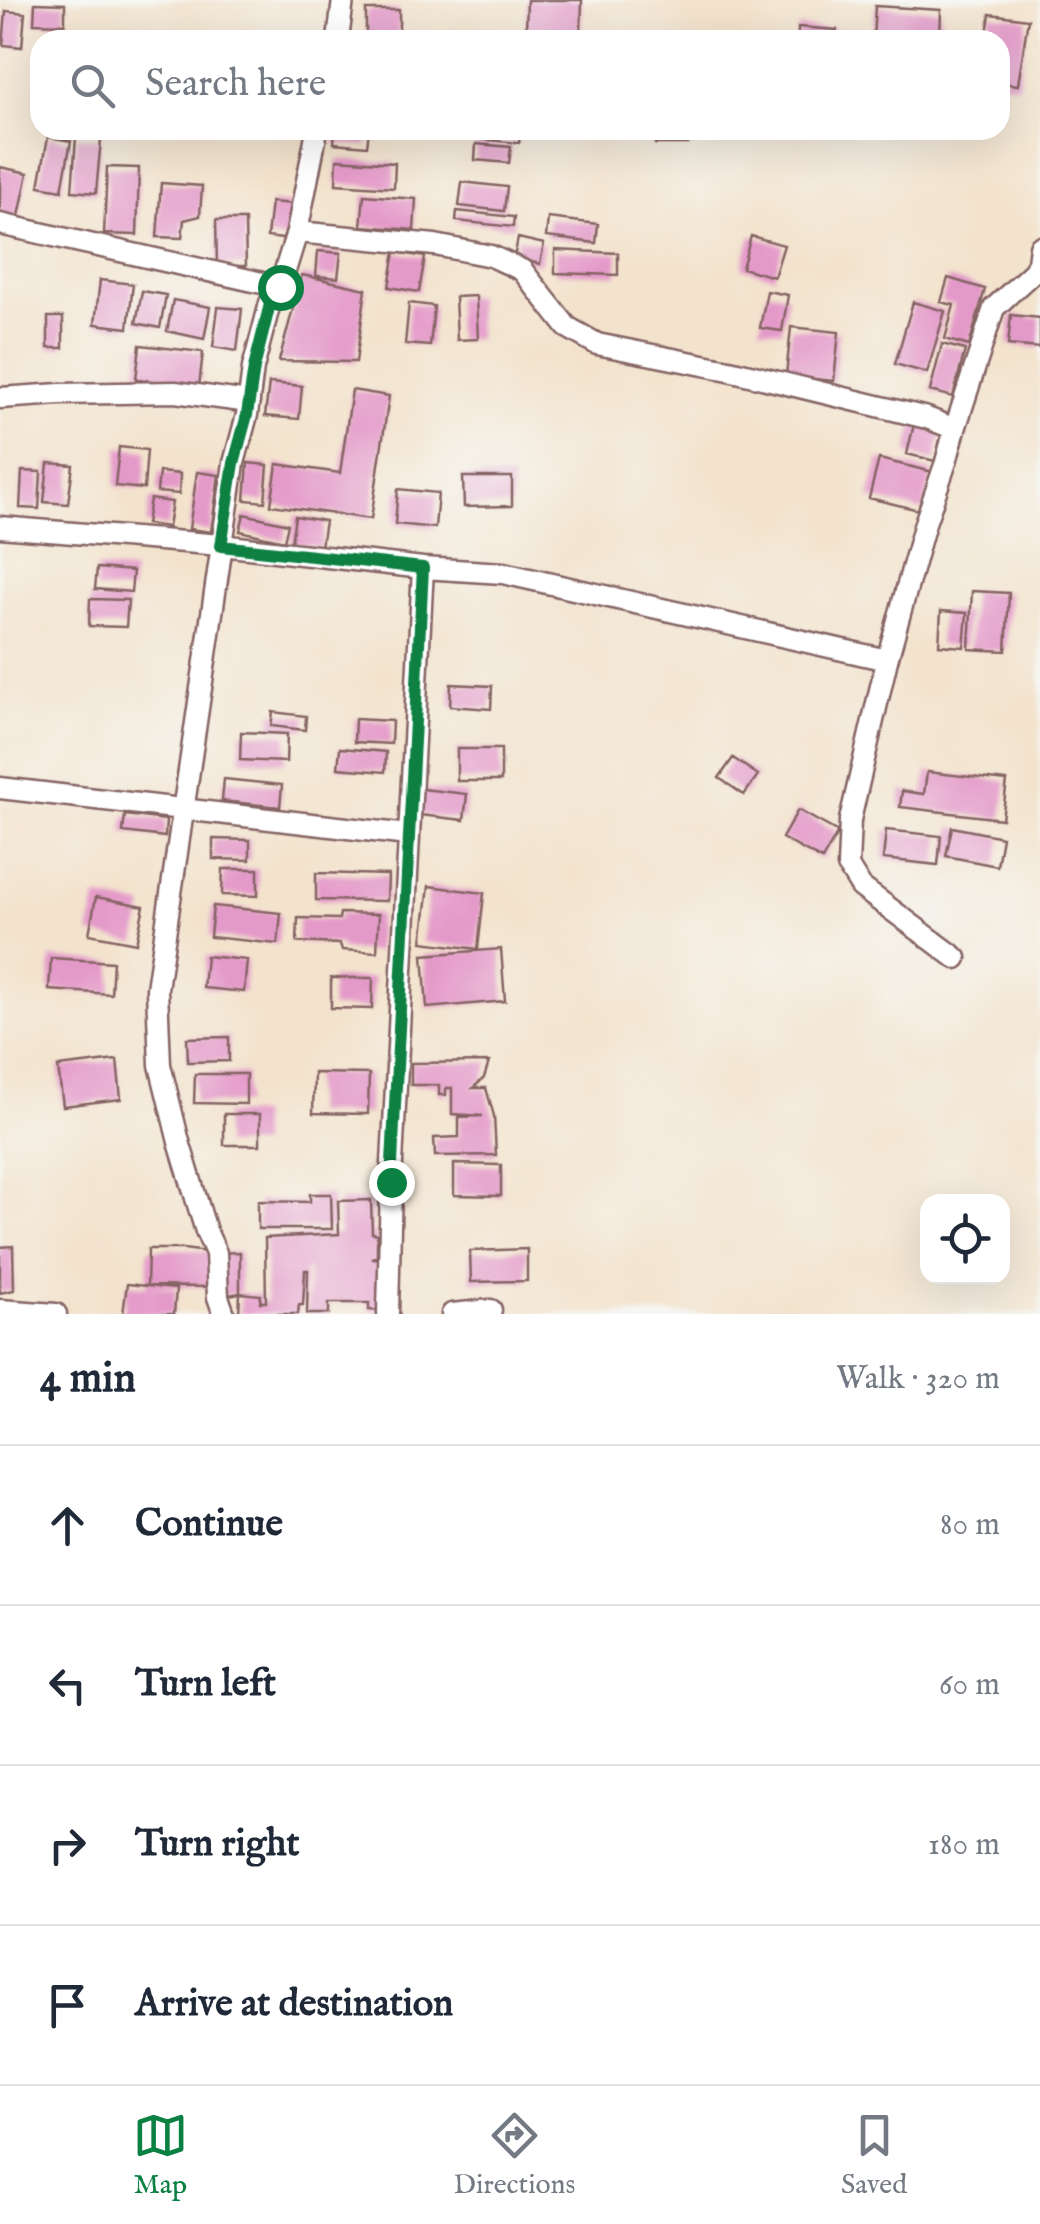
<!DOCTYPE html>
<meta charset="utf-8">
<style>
body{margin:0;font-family:"IM FELL English",serif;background:#f2f2f3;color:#1f2937}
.controls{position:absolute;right:30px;bottom:30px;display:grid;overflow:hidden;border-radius:20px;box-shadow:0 10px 40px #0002}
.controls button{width:90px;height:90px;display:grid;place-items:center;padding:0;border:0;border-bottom:2px solid #e0e1e3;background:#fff;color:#1f2937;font:50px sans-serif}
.stop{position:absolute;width:30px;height:30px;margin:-22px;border:8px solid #0b8043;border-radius:50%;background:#fff}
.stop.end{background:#0b8043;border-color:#fff;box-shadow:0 2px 10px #0008}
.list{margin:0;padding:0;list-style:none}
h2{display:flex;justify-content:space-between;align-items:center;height:130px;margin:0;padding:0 40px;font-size:42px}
h2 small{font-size:32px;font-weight:400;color:#747a83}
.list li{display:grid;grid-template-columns:65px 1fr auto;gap:30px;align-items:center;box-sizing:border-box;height:160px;padding:0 40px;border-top:2px solid #e0e1e3}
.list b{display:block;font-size:38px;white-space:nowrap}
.list em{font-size:32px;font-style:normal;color:#747a83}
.icon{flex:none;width:55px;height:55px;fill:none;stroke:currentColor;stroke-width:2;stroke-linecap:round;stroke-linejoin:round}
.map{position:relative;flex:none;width:1040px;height:1314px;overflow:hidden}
.search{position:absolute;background:#fff;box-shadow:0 10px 40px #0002;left:30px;right:30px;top:30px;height:110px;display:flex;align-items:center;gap:25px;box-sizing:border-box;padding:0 35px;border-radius:30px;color:#747a83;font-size:38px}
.sheet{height:770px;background:#fff}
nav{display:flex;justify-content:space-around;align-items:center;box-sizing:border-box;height:140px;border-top:2px solid #e0e1e3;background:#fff;font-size:28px;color:#747a83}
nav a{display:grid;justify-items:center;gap:5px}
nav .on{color:#0b8043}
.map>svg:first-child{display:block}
</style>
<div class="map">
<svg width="1040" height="1314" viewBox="0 0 1040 1314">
<rect width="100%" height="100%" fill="#f6f6f2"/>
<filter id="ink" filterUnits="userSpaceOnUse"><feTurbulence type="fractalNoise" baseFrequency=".01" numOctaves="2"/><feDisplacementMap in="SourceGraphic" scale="20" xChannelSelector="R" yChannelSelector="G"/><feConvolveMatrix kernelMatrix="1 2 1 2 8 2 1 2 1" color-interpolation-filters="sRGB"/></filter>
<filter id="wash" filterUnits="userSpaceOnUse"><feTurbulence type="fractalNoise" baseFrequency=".0048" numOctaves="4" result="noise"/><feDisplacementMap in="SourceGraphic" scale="40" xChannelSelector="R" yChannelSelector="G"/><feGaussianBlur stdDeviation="2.25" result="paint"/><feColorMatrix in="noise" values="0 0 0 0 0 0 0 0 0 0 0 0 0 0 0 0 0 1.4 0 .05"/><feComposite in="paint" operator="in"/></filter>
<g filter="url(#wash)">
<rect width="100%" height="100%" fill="#f3e3cd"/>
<g id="blocks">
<path fill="#e49ac9" d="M 527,0 L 582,0 L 581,32 L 526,30 Z
M 35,3 L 65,4 L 65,24 L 34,23 Z
M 875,6 L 941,10 L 940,40 L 873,39 Z
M 366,10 L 399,10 L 399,40 L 366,40 Z
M 6,11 L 25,13 L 22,47 L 3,45 Z
M 990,14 L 1028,19 L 1018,85 L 1000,83 L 1000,40 L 986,40 Z
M 798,27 L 837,30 L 836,40 L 798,40 Z
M 335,130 L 369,130 L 367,146 L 334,143 Z
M 478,130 L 521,130 L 519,143 L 477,139 Z
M 655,130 L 688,130 L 688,144 L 655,144 Z
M 48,137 L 71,141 L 62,190 L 39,186 Z
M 76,137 L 101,139 L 96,193 L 72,191 Z
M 476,144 L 511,147 L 509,163 L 475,160 Z
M 337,159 L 395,163 L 394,188 L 336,184 Z
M 0,167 L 28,173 L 18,221 L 0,217 Z
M 107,167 L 139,168 L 137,235 L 104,234 Z
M 462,182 L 507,187 L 504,211 L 459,206 Z
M 161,183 L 202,186 L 200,216 L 184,220 L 182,238 L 157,237 Z
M 364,195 L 416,199 L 414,230 L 361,226 Z
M 271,202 L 294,204 L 290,240 L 267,237 Z
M 457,211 L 514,217 L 513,227 L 456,221 Z
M 548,218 L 598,224 L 596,243 L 546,237 Z
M 216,220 L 245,220 L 246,266 L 217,266 Z
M 751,236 L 784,245 L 774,277 L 742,268 Z
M 518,238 L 544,244 L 540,264 L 514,258 Z
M 555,250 L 618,253 L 618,275 L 555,273 Z
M 318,251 L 341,253 L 338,278 L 316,276 Z
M 395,252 L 425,257 L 419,292 L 389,287 Z
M 302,275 L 366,289 L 356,362 L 279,361 Z
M 948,278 L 985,289 L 969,346 L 945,339 L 954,305 L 941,302 Z
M 100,280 L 133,284 L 128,328 L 95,324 Z
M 142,291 L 166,295 L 160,328 L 136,323 Z
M 767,291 L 788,295 L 782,331 L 760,328 Z
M 476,296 L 478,339 L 457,340 L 455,297 Z
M 173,300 L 210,307 L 204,339 L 167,331 Z
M 913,302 L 945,311 L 927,373 L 895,364 Z
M 409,303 L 434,306 L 430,346 L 405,344 Z
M 218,307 L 242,309 L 237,351 L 213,347 Z
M 1011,315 L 1040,318 L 1040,348 L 1008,345 Z
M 48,317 L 63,317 L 63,348 L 48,348 Z
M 791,327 L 839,332 L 834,381 L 786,376 Z
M 942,344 L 965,350 L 953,397 L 930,391 Z
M 140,345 L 203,352 L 199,387 L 136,379 Z
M 269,383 L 302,386 L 299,419 L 265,416 Z
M 352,390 L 389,396 L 371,519 L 271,505 L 277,464 L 340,473 Z
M 914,424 L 942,431 L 935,461 L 907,454 Z
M 119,447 L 147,450 L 144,489 L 115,486 Z
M 879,459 L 933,472 L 923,511 L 869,498 Z
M 48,463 L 73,465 L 68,504 L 44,502 Z
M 248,463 L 268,465 L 265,502 L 245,500 Z
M 22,471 L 41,472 L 39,509 L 20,508 Z
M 159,472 L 180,474 L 179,494 L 157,492 Z
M 197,472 L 219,475 L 211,532 L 189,529 Z
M 463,477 L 512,477 L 512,506 L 464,507 Z
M 398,489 L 438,493 L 435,528 L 395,524 Z
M 150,499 L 172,502 L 168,527 L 146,524 Z
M 244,514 L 288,524 L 284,541 L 240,531 Z
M 295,516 L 325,521 L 321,547 L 291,543 Z
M 97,568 L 133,571 L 131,592 L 95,589 Z
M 972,591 L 1009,593 L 1006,651 L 969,649 Z
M 90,599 L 128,600 L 126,627 L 89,626 Z
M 941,611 L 967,613 L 964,647 L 939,645 Z
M 451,684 L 492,686 L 491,709 L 450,706 Z
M 273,712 L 306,716 L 305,730 L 271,726 Z
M 355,719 L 392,721 L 391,744 L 354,742 Z
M 241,732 L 287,734 L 286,762 L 240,760 Z
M 340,748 L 386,752 L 385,772 L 338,768 Z
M 457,749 L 501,749 L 501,781 L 457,781 Z
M 733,758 L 758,775 L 744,795 L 719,778 Z
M 927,772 L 1007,781 L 1002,819 L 900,807 L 902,791 L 924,794 Z
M 224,779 L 282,785 L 280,807 L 222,801 Z
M 422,789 L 467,794 L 464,820 L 419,815 Z
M 798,810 L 838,832 L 822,860 L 782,838 Z
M 125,815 L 166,820 L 165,837 L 123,832 Z
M 952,827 L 1002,837 L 997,866 L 946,856 Z
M 886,830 L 941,836 L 938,865 L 883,859 Z
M 213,839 L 250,840 L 250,860 L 213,859 Z
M 223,869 L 258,869 L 258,896 L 222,895 Z
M 316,873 L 388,875 L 387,901 L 316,900 Z
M 429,886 L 484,893 L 478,949 L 422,942 Z
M 96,897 L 144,906 L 136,943 L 89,934 Z
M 213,906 L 281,913 L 278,944 L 210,937 Z
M 340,913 L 379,914 L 377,952 L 342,950 L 340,944 L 297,942 L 298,918 L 339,919 Z
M 501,949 L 505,1001 L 427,1008 L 423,955 Z
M 206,956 L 247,960 L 244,992 L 203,988 Z
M 51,958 L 113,962 L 111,994 L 49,990 Z
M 331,978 L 373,978 L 372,1009 L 331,1008 Z
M 229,1037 L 229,1061 L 188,1062 L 187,1038 Z
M 117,1060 L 121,1099 L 63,1106 L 58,1067 Z
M 489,1062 L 484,1078 L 473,1088 L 486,1088 L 494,1116 L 496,1155 L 435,1156 L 434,1138 L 459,1137 L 459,1117 L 483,1116 L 452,1114 L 452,1088 L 446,1088 L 446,1095 L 439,1095 L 439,1085 L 411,1085 L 411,1063 Z
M 314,1073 L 369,1074 L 368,1114 L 313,1113 Z
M 195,1074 L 246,1074 L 246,1104 L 194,1103 Z
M 224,1114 L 260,1114 L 260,1145 L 224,1145 Z
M 454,1164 L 501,1165 L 501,1196 L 454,1195 Z
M 310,1194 L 331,1194 L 332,1229 L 258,1229 L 258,1201 L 310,1202 Z
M 371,1200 L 372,1233 L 377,1234 L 377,1256 L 372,1258 L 388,1259 L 385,1311 L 369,1310 L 369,1303 L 329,1303 L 329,1314 L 307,1314 L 308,1270 L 305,1270 L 303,1305 L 299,1305 L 298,1314 L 239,1314 L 240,1293 L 261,1295 L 260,1302 L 266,1302 L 265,1238 L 339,1234 L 338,1201 Z
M 13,1246 L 14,1290 L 0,1293 L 0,1247 Z
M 148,1249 L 183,1249 L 216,1253 L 212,1287 L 147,1286 Z
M 527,1249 L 527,1281 L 471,1282 L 470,1251 Z
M 240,1252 L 240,1293 L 218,1297 L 216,1253 Z
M 127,1284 L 176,1289 L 174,1314 L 123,1314 Z"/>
</g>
</g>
<g filter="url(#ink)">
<use href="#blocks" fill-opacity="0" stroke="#856464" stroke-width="2.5"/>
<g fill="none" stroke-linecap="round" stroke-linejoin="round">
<defs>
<path id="street" d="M 338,40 L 343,0
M 0,224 L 280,287
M 297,232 L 435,245 L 491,256 L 522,270 L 567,327 L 597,344 L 729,370 L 927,418 L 955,429 L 946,462 L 925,523 L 887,660 L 850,820 L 848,866 L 861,887 L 956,958
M 0,398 L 60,394 L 175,392 L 249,402
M 955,429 L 994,308 L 1034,271 L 1038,262 L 1040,247
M 0,527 L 221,545 L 423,568 L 503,573 L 887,660
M 0,788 L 408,835
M 0,1310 L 56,1314
M 224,1314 L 218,1297 L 216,1253 L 206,1231 L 179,1142 L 160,1065 L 157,989 L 234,463 L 247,415 L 253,368 L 270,303 L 280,287 L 297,232 L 317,130
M 388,1314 L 391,1182 L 423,568
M 452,1314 L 491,1310"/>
</defs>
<use href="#street" stroke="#856464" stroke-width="25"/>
<use href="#street" stroke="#fff" stroke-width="20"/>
</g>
</g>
<g fill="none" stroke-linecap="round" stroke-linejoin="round" filter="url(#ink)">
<path stroke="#0b8043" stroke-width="12" d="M 280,287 L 270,304 L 254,368 L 247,415 L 234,463 L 221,546 L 423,568 L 391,1182"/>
</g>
</svg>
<div class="controls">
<button><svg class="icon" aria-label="locate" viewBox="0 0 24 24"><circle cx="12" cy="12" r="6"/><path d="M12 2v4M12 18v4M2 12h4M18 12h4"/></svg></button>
</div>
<div class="stop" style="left:280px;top:287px"></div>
<div class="stop end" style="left:391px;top:1182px"></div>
<div class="search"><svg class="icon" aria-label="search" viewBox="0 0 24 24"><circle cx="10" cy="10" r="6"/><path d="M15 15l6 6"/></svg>Search here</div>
</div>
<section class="sheet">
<h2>4 min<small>Walk · 320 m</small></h2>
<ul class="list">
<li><svg class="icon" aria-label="ahead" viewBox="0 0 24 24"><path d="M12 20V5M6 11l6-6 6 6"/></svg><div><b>Continue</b></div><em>80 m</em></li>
<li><svg class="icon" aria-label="left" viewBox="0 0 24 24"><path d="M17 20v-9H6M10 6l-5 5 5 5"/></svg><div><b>Turn left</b></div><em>60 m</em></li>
<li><svg class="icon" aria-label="right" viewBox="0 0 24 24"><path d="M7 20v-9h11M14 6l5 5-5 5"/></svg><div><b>Turn right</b></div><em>180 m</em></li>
<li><svg class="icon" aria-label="arrive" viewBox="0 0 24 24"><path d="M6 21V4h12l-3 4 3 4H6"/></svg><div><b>Arrive at destination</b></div></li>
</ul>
</section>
<nav>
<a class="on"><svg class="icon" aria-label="map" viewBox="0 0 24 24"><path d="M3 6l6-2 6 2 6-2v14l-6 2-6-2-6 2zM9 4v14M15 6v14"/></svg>Map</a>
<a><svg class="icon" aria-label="directions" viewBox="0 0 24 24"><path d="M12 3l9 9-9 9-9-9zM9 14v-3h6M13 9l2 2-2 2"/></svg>Directions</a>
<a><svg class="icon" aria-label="saved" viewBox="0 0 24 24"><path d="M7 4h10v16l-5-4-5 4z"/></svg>Saved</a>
</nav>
